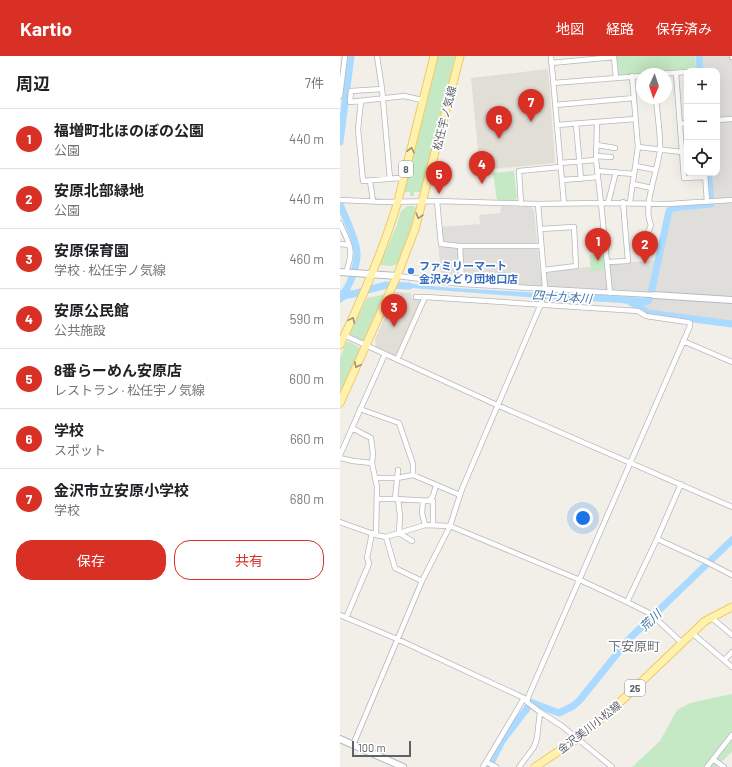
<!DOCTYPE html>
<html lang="ja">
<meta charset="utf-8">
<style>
body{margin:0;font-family:Barlow,"Noto Sans JP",sans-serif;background:#f2f2f2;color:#202124}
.controls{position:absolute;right:12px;top:12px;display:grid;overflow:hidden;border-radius:8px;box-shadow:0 4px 16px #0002}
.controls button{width:36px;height:36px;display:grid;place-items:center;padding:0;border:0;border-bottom:1px solid #e0e0e0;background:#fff;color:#202124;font:20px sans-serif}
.compass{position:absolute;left:296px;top:12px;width:36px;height:36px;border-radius:50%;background:#fff;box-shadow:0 4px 16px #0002;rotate:183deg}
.scale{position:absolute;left:12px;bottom:10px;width:59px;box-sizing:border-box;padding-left:4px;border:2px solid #5f6368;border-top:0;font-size:11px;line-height:14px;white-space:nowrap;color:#5f6368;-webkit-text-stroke:3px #fff;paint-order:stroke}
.you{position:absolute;left:243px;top:462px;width:14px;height:14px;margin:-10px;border:3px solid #fff;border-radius:50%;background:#1a73e8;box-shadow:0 0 0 6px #1a73e833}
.badge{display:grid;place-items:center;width:26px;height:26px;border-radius:50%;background:#d93025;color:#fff;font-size:13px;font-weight:700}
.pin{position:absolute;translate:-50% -33px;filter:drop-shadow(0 1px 2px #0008)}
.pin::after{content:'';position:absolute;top:21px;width:14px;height:12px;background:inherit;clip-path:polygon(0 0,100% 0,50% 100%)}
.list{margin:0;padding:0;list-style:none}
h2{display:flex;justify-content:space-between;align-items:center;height:52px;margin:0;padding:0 16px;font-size:17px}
h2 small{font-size:13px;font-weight:400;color:#757577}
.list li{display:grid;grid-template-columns:26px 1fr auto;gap:12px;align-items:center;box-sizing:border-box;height:60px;padding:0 16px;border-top:1px solid #e0e0e0}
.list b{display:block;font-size:15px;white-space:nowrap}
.list p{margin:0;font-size:13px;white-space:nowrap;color:#757577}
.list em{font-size:13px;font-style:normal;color:#757577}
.actions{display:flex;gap:8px;padding:12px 16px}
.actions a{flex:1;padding:9px 0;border:1px solid #d93025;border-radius:16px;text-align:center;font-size:14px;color:#d93025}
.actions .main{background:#d93025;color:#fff}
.icon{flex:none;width:22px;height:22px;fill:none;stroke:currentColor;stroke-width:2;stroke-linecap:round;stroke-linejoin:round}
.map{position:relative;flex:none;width:392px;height:711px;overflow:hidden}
header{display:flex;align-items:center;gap:24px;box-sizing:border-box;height:56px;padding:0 20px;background:#d93025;color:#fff}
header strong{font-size:19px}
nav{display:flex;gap:22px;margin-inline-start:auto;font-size:14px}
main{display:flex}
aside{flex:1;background:#fff}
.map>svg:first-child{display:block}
</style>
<header>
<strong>Kartio</strong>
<nav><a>地図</a><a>経路</a><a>保存済み</a></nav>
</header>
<main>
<aside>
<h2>周辺<small>7件</small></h2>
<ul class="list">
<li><span class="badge">1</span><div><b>福増町北ほのぼの公園</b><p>公園</p></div><em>440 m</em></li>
<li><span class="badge">2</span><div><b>安原北部緑地</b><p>公園</p></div><em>440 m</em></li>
<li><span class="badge">3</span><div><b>安原保育園</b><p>学校 · 松任宇ノ気線</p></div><em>460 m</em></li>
<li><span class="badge">4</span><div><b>安原公民館</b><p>公共施設</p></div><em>590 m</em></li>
<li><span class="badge">5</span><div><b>8番らーめん安原店</b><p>レストラン · 松任宇ノ気線</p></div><em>600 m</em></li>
<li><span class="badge">6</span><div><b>学校</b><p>スポット</p></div><em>660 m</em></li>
<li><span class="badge">7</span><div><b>金沢市立安原小学校</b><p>学校</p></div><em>680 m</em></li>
</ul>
<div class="actions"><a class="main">保存</a><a>共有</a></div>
</aside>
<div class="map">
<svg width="392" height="711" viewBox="0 0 392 711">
<rect width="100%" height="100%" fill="#f1efe8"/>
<path fill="#e0deda" d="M 357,0 L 392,0 L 392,265 L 309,256 L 275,235 L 115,225 L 101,223 L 97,171 L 140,168 L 139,159 L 160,157 L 161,150 L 191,151 L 194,155 L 200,215 L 250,211 L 251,215 L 268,213 L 269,208 L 316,204 L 329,153 L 333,150 L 366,147 L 364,117 L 377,117 L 377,15 L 358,15 Z"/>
<path fill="#e1ded6" d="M 208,13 L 215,107 L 140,114 L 131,22 Z
M 57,236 L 71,237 L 72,243 L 82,243 L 58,300 L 55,301 L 36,292 L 35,283 Z"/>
<path fill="#c5e8c5" d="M 98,0 L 115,0 L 91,101 L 81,134 L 80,136 L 74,136 L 74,140 L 70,140 L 70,136 L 64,136 Z
M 276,0 L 355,0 L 356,12 L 279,19 L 278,18 Z
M 174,115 L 177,142 L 174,145 L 157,144 L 153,117 Z
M 67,150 L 74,150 L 77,153 L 75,164 L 57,208 L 52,210 L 41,209 L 40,208 L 56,171 L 61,155 Z
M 264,197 L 265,214 L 251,215 L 249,199 Z
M 46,238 L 25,283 L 23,285 L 11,279 L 10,277 L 27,242 Z
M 7,286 L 10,286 L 22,293 L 0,339 L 0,301 Z
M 392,638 L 392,696 L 376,711 L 292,711 L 320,685 L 337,654 L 350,647 Z"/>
<path fill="#aadaff" d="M 14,222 L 10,235 L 11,236 L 17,234 L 18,236 L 0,247 L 0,235 L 10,225 L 9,223 Z
M 64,227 L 100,231 L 201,237 L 199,242 L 59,231 Z"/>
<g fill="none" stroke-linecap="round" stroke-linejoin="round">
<path stroke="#aadaff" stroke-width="7" d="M 359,0 L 360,15
M 0,86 L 11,0
M 368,117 L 371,143
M 0,148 C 5,161 16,183 17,196 C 18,209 9,233 0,242
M 9,239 L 46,229 L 69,230
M 198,239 L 275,243 L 305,246 L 309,244 L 312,233 L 329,155 L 332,152 L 371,148
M 289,245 L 308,257 L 392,268
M 190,646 L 219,657 L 233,650 L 239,645 L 289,583 L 392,484
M 149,711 L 162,685 L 188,651"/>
<defs>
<path id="street" d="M 37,0 L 42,33 L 50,123
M 211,0 L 224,148
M 392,0 L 392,1
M 211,7 L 274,1 L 276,22
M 353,15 L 357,15
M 336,17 L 344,122 L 365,121
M 319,18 L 347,16
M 292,20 L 298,91 L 342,96
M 213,27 L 302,20
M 42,33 L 11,35 L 10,46 L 64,40 L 82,44
M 0,40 L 5,0
M 21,45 L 18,73 L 23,125 L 59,122 L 64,123
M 215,49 L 294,42
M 377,64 L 392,63
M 236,68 L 241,123
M 340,68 L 347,67
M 217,69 L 295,63
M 257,89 L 275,92
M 256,100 L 271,101
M 220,107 L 256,104
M 295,110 L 316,114
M 258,115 L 294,118
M 365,117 L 367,146
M 222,124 L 258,121
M 30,125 L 33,145
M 293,128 L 312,132
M 0,144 L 46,146 L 97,145 L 101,188 L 120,190 L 122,228
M 290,146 L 298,91
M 268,147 L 276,116
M 181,148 L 179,115 L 220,111
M 198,148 L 261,147 L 256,104 L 257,67
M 0,167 C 9,189 15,192 6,216
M 200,173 L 234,171 L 236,210 L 204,214
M 305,184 L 311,169 C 302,150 318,115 320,94 C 321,80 317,57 316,42
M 0,188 L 9,189
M 120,190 L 201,190
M 267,206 L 288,205 L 283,146
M 57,220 L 122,228 L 314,239
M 270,237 L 261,147 L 328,148 L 392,144
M 76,241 L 85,241
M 343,285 L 392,306
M 45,298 L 157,349 L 392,451
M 57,304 L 85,241 L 298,255 L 306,260 L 347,266 L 350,267 L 350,270 L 189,639 L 187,646 L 200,656 L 197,682 L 194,691 L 179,711
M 20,353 L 59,367 L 73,408 L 73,419 L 120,439
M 12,372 L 31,382 L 33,398 L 32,407
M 0,399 L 45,298 L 4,279
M 0,402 L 13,405 L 32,407 L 37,431 L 36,479
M 35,422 L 57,422 L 73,419
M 38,443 L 55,443 L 93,445 L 93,469
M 55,443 L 58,414
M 58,443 L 60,460 L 59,477 L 72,485
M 83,445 L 82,457 L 85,469
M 89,445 L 93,440 L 96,429
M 0,466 L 36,479 L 46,481 L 55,512 L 82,525 L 13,689
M 46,481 L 85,469 L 110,470 L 240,524 L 287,546 L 317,483 L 341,428
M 317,483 L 365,505 L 392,519
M 82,525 L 110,470 L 122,433 L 201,248 L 205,232 L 198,148 L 97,145
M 287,546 L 311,558 L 342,587
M 0,559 L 57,583 L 184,642 L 187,646
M 6,562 L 28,510 L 29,507 L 27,502 L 32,477
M 372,562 L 392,579
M 352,577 L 392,611
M 384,604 L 392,596
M 200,656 L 222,670 L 272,711
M 373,703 L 384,711
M 146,706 L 156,711
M 143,711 L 184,642
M 367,711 L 392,679"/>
<path id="secondary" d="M 0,216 L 57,220
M 314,239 L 392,244
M 0,683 L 63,711"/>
<path id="primary" d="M 0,289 C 22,242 43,195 58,145 L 94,0
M 0,347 L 57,220 L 75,173 L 120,0
M 195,711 L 237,683 L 276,650 L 365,565 L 392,551"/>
</defs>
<use href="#street" stroke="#b5b8bc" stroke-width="6"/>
<use href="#secondary" stroke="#b6babf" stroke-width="8"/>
<use href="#primary" stroke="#f2c960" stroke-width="9"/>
<use href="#street" stroke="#fff" stroke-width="4.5"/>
<use href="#secondary" stroke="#fff" stroke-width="6"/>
<use href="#primary" stroke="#fff2af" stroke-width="7"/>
</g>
<defs><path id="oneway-chevron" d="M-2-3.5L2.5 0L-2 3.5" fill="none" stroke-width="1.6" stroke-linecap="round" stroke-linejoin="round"/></defs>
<g stroke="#979581">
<use href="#oneway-chevron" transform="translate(71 94) rotate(-77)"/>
<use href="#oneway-chevron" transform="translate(79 160) rotate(106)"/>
<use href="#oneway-chevron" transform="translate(12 264) rotate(-66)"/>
<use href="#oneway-chevron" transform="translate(17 309) rotate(115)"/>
</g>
<circle fill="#3f7fe0" stroke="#fff" stroke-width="1.5" cx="71" cy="215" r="4"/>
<g text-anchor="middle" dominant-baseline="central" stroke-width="3.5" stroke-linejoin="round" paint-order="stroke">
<g fill="#fff" stroke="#8f9295" stroke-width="1">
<rect x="59" y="105" width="14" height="16" rx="3"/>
<rect x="285" y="624" width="20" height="16" rx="3"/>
</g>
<g font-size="10" font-weight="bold" fill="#5f6368">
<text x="66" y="113">8</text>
<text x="295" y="632">25</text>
</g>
<g font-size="11" fill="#5f6368" stroke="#fff">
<text transform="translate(104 62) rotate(-76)">松任宇ノ気線</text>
<text transform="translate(249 671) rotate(-38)">金沢美川小松線</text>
</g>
<g font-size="11" font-weight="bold" fill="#366cbe" stroke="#fff" text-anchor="start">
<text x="79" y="209">ファミリーマート<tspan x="79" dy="13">金沢みどり団地口店</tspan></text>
</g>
<g font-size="12" font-style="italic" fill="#4174aa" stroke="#fff">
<text transform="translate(222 240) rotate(4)">四十九本川</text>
<text transform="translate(310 564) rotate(-44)">荒川</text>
</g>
<g font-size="13" fill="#70757a" stroke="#fff">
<text x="294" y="590">下安原町</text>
</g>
</g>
</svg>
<div class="controls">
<button>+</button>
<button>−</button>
<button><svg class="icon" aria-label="locate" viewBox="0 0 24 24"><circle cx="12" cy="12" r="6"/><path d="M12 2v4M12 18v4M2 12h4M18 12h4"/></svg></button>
</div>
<svg class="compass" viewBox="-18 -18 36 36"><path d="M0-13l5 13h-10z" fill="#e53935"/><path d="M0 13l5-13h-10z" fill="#757577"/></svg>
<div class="scale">100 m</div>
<div class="you"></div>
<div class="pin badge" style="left:258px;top:205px">1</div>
<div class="pin badge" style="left:305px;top:208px">2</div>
<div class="pin badge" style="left:54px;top:271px">3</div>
<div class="pin badge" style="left:142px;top:128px">4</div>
<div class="pin badge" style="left:99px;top:138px">5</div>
<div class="pin badge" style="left:159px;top:83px">6</div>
<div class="pin badge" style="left:191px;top:66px">7</div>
</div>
</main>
